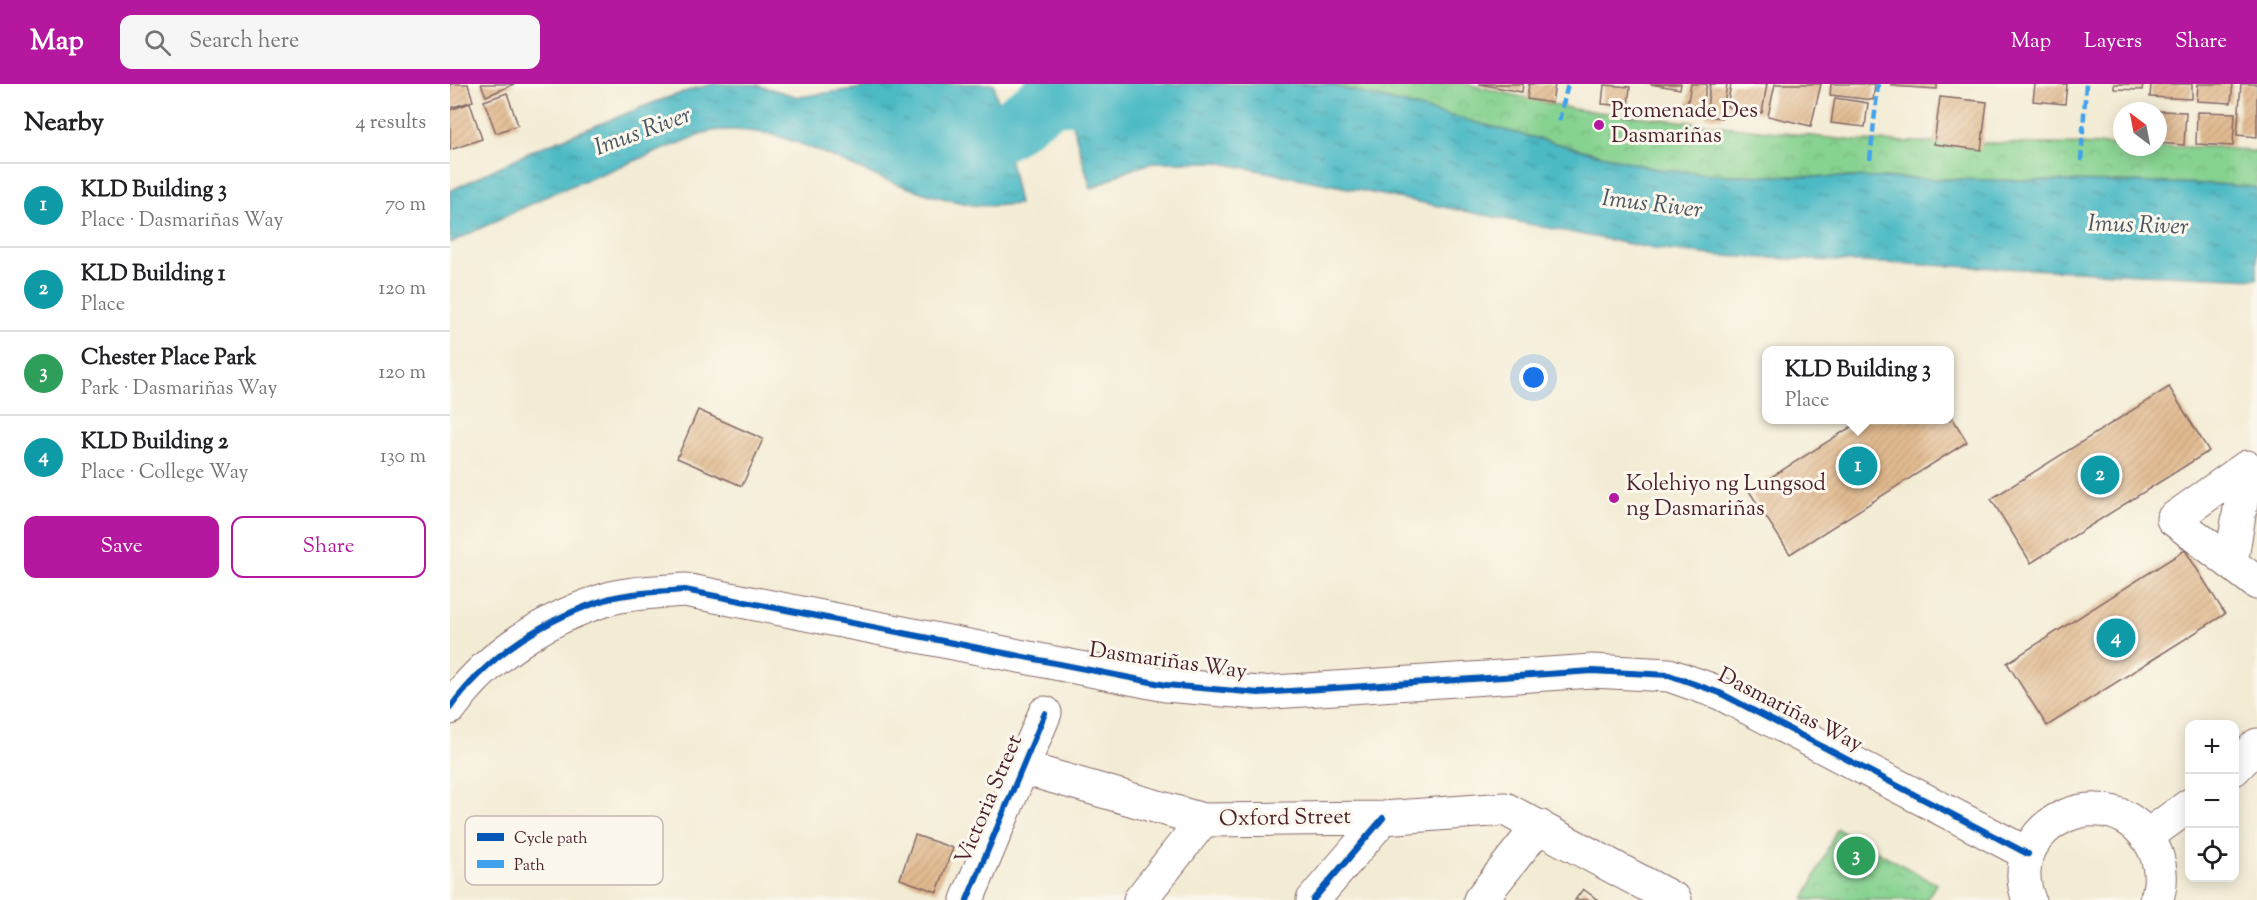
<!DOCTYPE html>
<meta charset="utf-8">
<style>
body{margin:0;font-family:"Sorts Mill Goudy",serif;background:#f6f6f6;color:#202124}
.controls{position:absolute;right:18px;bottom:18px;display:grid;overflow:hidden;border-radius:12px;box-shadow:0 3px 15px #0003}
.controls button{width:54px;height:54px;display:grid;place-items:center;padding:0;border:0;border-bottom:2px solid #e0e0e0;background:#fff;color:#202124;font:30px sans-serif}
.compass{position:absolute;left:1663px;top:18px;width:54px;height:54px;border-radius:50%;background:#fff;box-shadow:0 3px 15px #0003;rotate:328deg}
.you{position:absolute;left:1084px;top:294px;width:21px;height:21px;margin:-15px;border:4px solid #fff;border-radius:50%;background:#1a73e8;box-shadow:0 0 0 9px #1a73e833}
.badge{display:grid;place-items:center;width:39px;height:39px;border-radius:50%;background:#b5179e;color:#fff;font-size:20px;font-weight:700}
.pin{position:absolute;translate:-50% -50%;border:3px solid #fff;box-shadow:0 2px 6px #0006}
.popup{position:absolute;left:1312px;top:262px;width:192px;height:78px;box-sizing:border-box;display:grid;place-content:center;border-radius:12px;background:#fff;filter:drop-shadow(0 2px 4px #0005);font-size:20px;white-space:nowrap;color:#757577}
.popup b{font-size:22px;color:#202124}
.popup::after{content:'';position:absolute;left:50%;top:100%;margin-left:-12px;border:12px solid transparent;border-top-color:#fff}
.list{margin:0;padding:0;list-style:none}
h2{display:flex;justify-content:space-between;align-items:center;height:78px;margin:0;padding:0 24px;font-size:26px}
h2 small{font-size:20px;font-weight:400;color:#757577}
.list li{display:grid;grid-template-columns:39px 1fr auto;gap:18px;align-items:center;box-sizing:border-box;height:84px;padding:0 24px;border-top:2px solid #e0e0e0}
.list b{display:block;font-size:22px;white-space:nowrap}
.list p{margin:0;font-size:20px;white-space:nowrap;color:#757577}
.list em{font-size:20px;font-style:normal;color:#757577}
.actions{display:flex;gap:12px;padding:18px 24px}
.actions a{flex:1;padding:14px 0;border:2px solid #b5179e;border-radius:12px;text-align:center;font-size:21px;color:#b5179e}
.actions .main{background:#b5179e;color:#fff}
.icon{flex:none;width:33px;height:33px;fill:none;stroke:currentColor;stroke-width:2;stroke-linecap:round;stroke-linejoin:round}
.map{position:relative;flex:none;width:1807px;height:816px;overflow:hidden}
header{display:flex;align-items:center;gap:36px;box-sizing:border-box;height:84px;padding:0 30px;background:#b5179e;color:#fff}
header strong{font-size:28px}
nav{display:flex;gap:33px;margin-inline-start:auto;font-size:21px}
.search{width:420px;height:54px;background:#f6f6f6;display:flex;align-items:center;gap:15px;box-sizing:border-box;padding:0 21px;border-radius:12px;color:#757577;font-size:22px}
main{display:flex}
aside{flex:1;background:#fff}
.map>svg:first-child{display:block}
</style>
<header>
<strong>Map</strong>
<div class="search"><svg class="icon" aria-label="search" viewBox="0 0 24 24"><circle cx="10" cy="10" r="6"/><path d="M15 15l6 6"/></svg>Search here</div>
<nav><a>Map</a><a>Layers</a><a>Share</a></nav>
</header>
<main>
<aside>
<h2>Nearby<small>4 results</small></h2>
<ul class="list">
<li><span class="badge" style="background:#0f9aa8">1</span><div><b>KLD Building 3</b><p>Place · Dasmariñas Way</p></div><em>70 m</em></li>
<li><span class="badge" style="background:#0f9aa8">2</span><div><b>KLD Building 1</b><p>Place</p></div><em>120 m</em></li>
<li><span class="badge" style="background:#2e9e5b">3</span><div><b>Chester Place Park</b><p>Park · Dasmariñas Way</p></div><em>120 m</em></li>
<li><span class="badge" style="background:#0f9aa8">4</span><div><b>KLD Building 2</b><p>Place · College Way</p></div><em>130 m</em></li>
</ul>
<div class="actions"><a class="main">Save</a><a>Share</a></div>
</aside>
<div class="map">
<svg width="1807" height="816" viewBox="0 0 1807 816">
<defs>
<pattern id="park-crowns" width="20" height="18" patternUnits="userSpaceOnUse" patternTransform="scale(1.5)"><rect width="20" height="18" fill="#86d290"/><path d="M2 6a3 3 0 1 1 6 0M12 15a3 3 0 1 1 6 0" fill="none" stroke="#75b47c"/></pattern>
<pattern id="water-ripples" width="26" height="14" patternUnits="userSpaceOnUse" patternTransform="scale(1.5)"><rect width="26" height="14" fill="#4cbac5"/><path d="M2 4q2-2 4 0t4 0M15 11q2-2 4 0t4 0" fill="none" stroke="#4197a0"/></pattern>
<pattern id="building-hatch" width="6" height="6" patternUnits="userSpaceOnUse" patternTransform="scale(1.5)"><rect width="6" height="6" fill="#e1ba8f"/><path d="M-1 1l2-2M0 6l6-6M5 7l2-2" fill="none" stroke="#c39f7c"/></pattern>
</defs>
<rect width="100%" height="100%" fill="#fbf7ec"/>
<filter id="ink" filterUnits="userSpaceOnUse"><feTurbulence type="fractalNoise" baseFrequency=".0167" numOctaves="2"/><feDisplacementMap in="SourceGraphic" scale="12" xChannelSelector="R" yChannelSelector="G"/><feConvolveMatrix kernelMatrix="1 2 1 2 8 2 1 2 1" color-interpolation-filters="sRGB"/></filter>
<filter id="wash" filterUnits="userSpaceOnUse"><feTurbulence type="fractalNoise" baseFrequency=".008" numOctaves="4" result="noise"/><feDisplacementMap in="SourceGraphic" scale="24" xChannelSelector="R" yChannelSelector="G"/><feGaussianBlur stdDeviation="1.35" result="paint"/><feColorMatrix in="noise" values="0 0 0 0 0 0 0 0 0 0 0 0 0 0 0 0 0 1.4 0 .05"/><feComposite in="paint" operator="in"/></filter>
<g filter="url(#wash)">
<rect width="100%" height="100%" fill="#f3ecd5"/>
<path fill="url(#park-crowns)" stroke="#68785e" stroke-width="1.5" d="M 876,0 L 1017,0 L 1123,25 L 1406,57 L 1672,61 L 1672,63 L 1766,63 L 1807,68 L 1807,104 L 1767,100 L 1274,91 L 1206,85 Z
M 1387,745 L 1486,800 L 1476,816 L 1354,816 Z"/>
<path fill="url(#water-ripples)" stroke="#4b6c78" stroke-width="1.5" d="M 266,0 L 307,1 L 349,13 L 439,0 L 544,0 L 569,120 C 555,121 538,123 523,121 C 491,115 456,104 426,92 C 367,68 326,40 260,47 L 106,108 L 0,159 L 0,107 L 84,66 L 208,17 L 246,4 Z
M 611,0 L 876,0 L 1205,85 L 1274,91 L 1767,100 L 1807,104 L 1807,195 L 1272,172 L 1205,165 L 766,78 L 705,78 L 674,88 L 641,105 Z"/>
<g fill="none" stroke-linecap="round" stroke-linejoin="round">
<path stroke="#4cbac5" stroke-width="57" d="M 609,13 L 652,10 L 692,22
M 475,60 L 553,48 L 596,17"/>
</g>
<g id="blocks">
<path fill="url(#building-hatch)" d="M 0,0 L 18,0 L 23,17 L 0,24 Z
M 31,0 L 65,0 L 36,12 Z
M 1029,0 L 1073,0 L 1072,8 Z
M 1079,0 L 1105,0 L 1102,19 L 1077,15 Z
M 1200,0 L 1231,0 L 1230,5 Z
M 1241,0 L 1257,0 L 1252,24 L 1237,22 Z
M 1260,0 L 1277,0 L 1272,34 L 1256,32 Z
M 1281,0 L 1317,0 L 1312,29 L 1277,23 Z
M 1325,0 L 1371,0 L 1361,42 L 1318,32 Z
M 1381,0 L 1425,0 L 1423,16 L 1380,11 Z
M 1441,0 L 1487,0 L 1487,5 L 1441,2 Z
M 1585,0 L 1617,0 L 1615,20 L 1583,17 Z
M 1664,0 L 1693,0 L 1692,6 L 1664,5 Z
M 1701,0 L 1742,0 L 1742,15 L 1700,13 Z
M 1748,0 L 1783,0 L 1781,19 L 1747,17 Z
M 1791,0 L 1807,0 L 1807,53 L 1787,51 Z
M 1154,1 L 1180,3 L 1178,22 L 1152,20 Z
M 57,9 L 68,41 L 46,49 L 34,17 Z
M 1490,13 L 1537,18 L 1531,66 L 1484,60 Z
M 1385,14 L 1418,19 L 1415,43 L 1381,39 Z
M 20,19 L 32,55 L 0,66 L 0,26 Z
M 1708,27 L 1736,28 L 1734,61 L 1708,59 Z
M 1747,28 L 1785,29 L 1783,62 L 1746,60 Z
M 1719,303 L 1759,367 L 1581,479 L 1541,415 Z
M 248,326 L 313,355 L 292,402 L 227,374 Z
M 1500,330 L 1517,358 L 1340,470 L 1299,407 L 1412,336 L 1500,336 Z
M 1735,466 L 1775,530 L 1597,642 L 1557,579 Z
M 465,751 L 503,764 L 487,808 L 450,795 Z
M 1133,805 L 1148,816 L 1125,816 Z"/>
</g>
</g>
<g filter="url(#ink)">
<use href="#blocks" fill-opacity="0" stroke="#856766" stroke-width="1.5"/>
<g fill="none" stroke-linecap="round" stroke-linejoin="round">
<defs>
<path id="minor" d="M 1781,479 L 1797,383 L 1723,435 L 1807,499
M 0,624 C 39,570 97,533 161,514 C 184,508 211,508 235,506 L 716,601 L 809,609 L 1142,587 L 1219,591 L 1270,609 L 1578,770
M 573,684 L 753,736 L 933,734 L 1055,725 L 1225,816
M 1784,685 L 1807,661
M 1697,752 L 1740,721
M 517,816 L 595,629
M 690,816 L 753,736
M 863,816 L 933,734
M 1030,816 L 1089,742
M 1579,816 C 1549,739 1663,687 1703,763 C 1711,778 1713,800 1706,816"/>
</defs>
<use href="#minor" stroke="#856766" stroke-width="35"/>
<use href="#minor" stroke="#fff" stroke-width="33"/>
<path stroke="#40a2eb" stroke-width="4.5" stroke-dasharray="9 4.5" stroke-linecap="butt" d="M 1109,37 L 1118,0
M 1420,76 L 1428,0
M 1631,77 L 1636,0"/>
<defs>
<path id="cycleway" d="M 0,624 C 39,570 97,533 161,514 C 184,508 211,508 235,506 L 716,601 L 809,609 L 1142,587 L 1219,591 L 1270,609 L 1578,770
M 517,816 L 595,629
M 863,816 L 933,734"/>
</defs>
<use href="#cycleway" stroke="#fbf7ec" stroke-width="10"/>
<use href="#cycleway" stroke="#0057b8" stroke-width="6"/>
</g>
</g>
<g fill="#b5179e" stroke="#fbf7ec" stroke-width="2">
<circle cx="1149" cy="41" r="6"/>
<circle cx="1164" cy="414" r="6"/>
</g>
<g text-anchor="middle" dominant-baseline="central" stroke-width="6" stroke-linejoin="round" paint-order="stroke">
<g font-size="22" fill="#4a1f2b" stroke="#fbf7ec" text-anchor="start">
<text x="1161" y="28">Promenade Des<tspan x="1161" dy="25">Dasmariñas</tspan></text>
<text x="1176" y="401">Kolehiyo ng Lungsod<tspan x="1176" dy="25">ng Dasmariñas</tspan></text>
</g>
<g font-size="22" fill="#4a1f2b" stroke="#fbf7ec">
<text transform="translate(718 578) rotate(8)">Dasmariñas Way</text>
<text transform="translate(1340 627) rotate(27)">Dasmariñas Way</text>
<text transform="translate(540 716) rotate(-67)">Victoria Street</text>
<text transform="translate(835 735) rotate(-1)">Oxford Street</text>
</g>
<g font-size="24" font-style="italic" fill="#4b5561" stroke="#fbf7ec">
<text transform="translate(193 48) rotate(-20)">Imus River</text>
<text transform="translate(1202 121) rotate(7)">Imus River</text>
<text transform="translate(1688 142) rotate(2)">Imus River</text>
</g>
</g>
<rect x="15" y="732" width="198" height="69" rx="9" fill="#fbf7ec" stroke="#c6b6b2" stroke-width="1.5"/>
<rect x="27" y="749" width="27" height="8" fill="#0057b8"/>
<rect x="27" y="776" width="27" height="8" fill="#40a2eb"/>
<g font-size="16" fill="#4a1f2b">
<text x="64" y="759">Cycle path</text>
<text x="64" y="786">Path</text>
</g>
</svg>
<div class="controls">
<button>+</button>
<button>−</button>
<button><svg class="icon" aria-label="locate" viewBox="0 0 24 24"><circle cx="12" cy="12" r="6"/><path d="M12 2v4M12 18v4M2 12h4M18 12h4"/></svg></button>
</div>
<svg class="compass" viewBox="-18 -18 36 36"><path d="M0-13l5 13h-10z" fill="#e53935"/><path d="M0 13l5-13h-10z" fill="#757577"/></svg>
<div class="you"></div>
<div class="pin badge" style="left:1408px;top:382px;background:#0f9aa8">1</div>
<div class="popup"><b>KLD Building 3</b>Place</div>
<div class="pin badge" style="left:1650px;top:391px;background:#0f9aa8">2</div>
<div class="pin badge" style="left:1406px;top:772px;background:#2e9e5b">3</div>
<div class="pin badge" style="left:1666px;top:554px;background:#0f9aa8">4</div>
</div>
</main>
